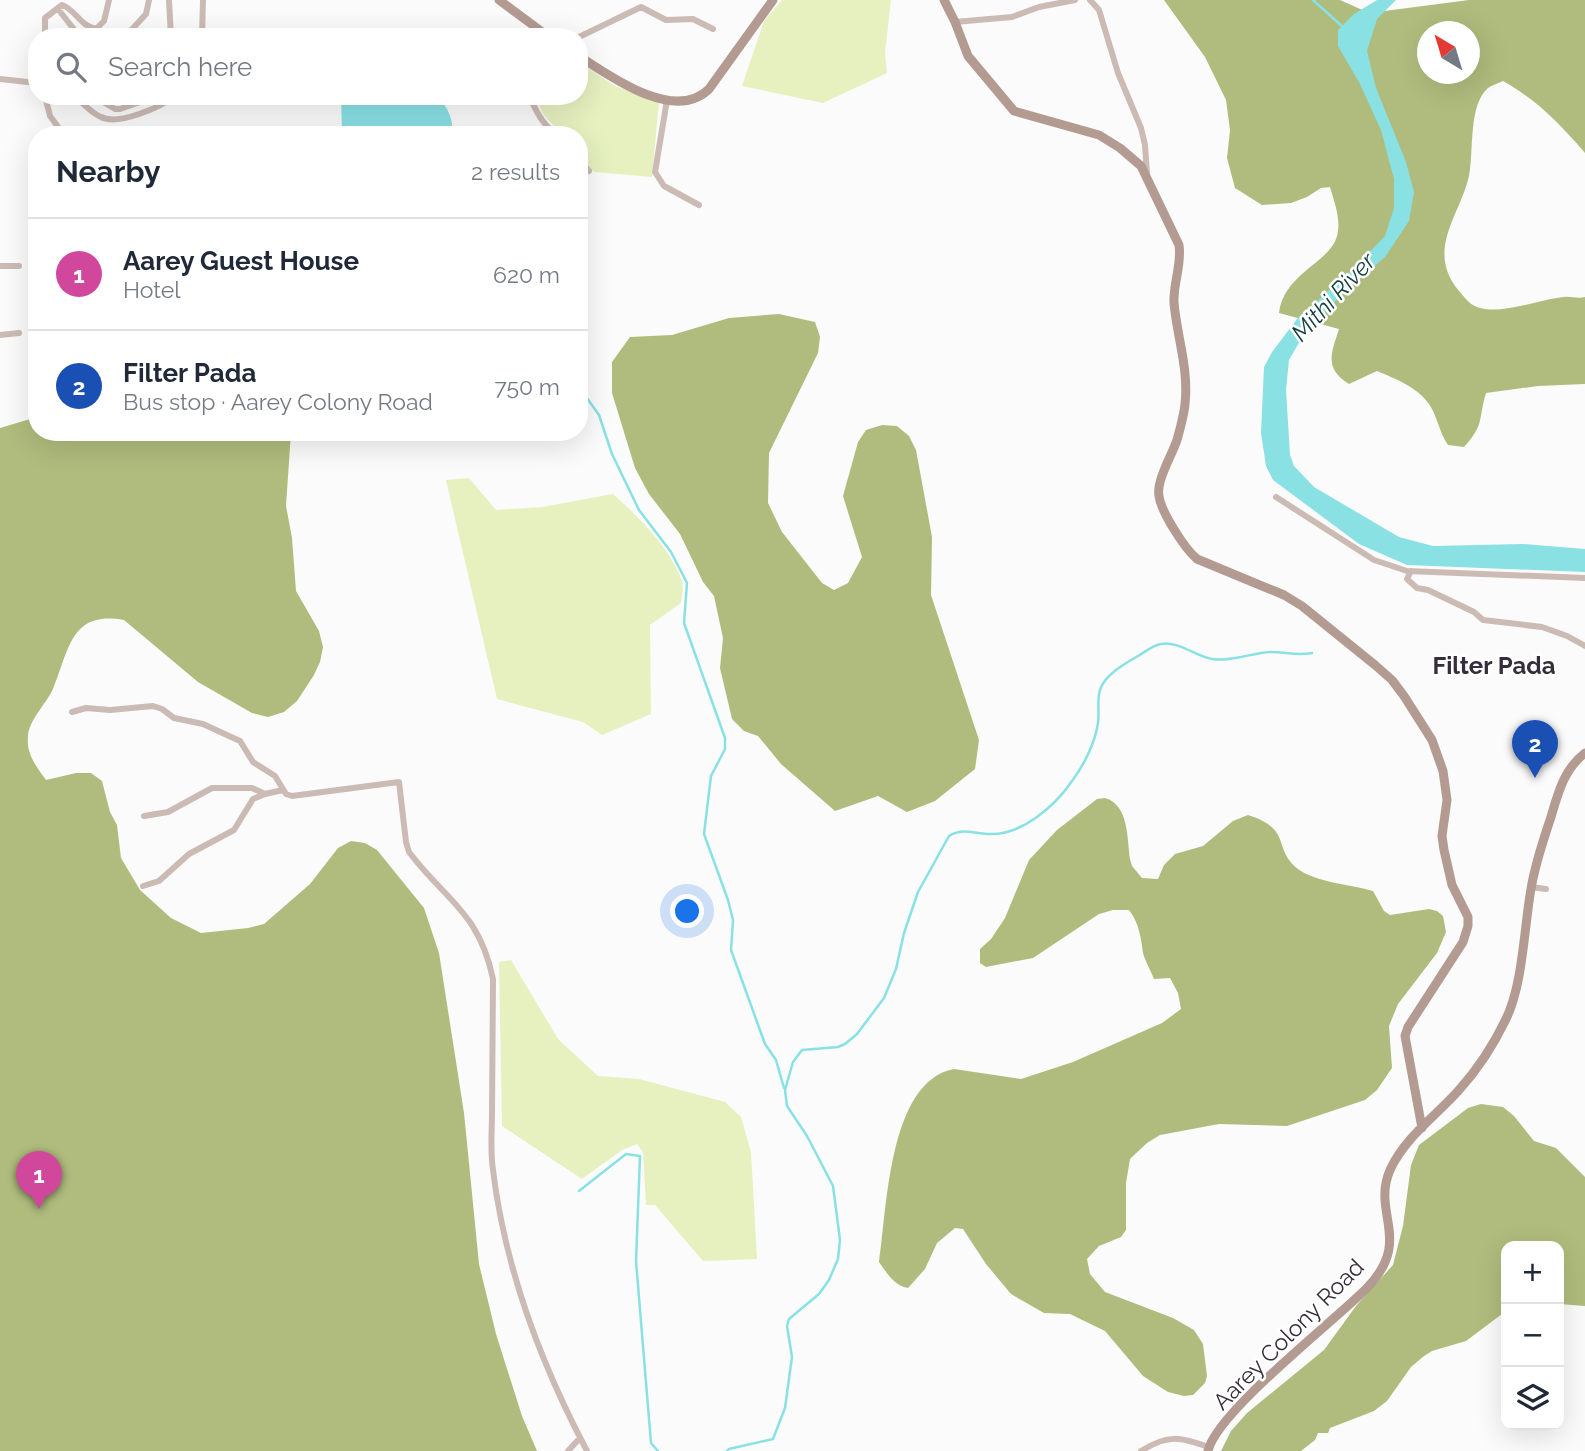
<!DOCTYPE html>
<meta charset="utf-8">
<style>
body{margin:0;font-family:Raleway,sans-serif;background:#f2f2f3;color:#1f2937}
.controls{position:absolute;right:21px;bottom:21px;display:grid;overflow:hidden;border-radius:14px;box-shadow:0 7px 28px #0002}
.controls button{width:63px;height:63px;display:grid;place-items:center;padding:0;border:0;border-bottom:2px solid #e0e1e3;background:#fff;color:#1f2937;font:35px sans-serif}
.compass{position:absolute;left:1417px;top:21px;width:63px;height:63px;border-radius:50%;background:#fff;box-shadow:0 7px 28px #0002;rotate:322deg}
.you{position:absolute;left:688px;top:912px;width:24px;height:24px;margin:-18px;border:5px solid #fff;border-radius:50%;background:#1a73e8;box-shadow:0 0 0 10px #1a73e833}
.badge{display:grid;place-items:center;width:46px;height:46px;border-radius:50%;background:#9f1663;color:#fff;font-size:23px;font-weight:700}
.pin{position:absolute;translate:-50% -58px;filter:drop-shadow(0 2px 4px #0008)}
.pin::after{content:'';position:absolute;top:37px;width:24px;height:21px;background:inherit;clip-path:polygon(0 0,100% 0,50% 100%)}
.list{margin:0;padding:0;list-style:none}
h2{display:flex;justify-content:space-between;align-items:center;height:91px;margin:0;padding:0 28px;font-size:30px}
h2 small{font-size:23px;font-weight:400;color:#747a83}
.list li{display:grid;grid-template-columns:46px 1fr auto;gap:21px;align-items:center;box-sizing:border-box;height:112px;padding:0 28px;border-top:2px solid #e0e1e3}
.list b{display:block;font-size:26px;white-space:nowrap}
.list p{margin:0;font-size:23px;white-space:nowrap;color:#747a83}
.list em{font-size:23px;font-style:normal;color:#747a83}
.icon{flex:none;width:38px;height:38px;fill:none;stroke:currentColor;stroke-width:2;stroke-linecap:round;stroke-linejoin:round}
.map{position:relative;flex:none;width:1585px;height:1451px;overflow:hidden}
.search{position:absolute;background:#fff;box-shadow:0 7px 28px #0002;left:28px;top:28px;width:560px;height:77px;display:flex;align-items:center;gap:18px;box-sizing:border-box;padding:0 24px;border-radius:28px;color:#747a83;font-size:26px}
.panel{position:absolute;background:#fff;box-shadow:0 7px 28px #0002;left:28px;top:126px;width:560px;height:315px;border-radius:28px}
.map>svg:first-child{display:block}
</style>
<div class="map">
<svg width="1585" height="1451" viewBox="0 0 1585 1451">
<rect width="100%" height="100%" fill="#fbfbfb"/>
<path fill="#e6f1bf" d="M 782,0 L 891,0 L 885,53 L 887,73 L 823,103 L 742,86 L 764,21 Z
M 579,62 L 615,86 L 659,102 L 652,177 L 594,172 L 579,155 L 579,135 L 562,135 L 544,115 L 535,96 L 579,96 Z
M 469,478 L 496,510 L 542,507 L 613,494 C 638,516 671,549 682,581 C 684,587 682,596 681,603 L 650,625 L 651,714 L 602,735 L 583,722 L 497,699 L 446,480 Z
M 511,960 L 558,1039 L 598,1076 L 639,1079 L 725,1102 L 741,1117 L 751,1152 L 757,1259 L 703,1261 L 655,1205 L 646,1205 L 643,1152 L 637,1144 L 622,1150 L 582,1179 L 502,1126 L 499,962 Z"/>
<path fill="#afbc7d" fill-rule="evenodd" d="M 1164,0 L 1340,0 L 1369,13 L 1469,0 L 1585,0 L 1585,153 C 1559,123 1538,101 1503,81 C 1499,83 1492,85 1488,88 C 1468,105 1474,152 1469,176 C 1460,216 1425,250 1459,291 C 1462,294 1466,300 1470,303 C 1491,320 1538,299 1564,297 C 1571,296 1578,299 1585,297 L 1585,384 L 1538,386 L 1486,393 C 1478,419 1485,424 1464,447 L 1448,445 C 1439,432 1437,415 1429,404 C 1417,387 1396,379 1377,371 L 1349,384 C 1324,368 1331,354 1339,329 L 1279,313 C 1284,271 1335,262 1338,231 C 1340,216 1334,201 1330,187 L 1321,188 L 1307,197 L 1291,203 L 1262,205 L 1235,188 L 1227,158 L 1230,130 L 1226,100 L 1205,57 ZM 1428,32 L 1470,32 L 1470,74 L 1428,74 Z
M 779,314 L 815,322 L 820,337 L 818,353 L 769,453 L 768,503 L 782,532 L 822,583 L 834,590 L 848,583 L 862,557 L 843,496 L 858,442 L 866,430 L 882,425 L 897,426 L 909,436 L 916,450 L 932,537 L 931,595 L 979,740 L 975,769 L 935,801 L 907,812 L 878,796 L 835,811 L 781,764 L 758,736 L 744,731 L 732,719 L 720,668 L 723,638 L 714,596 L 703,582 L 680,534 L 649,494 L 635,468 L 612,393 L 612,362 L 630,337 L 672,335 L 729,318 Z
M 37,417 L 37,432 L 291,432 L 286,506 L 292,538 L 296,591 L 319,631 L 323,647 L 320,662 L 314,675 L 297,701 L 284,712 L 268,717 L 252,713 L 198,682 L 124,620 C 70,610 69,651 53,689 C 46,704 29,720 28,736 C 26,754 36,766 46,780 L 76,773 L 91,773 L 102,781 L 110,812 L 117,825 L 121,858 L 140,890 L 171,918 L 201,933 L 248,928 L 264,924 L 310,884 L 338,848 L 351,841 L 365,843 L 377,850 L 424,908 L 439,953 L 464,1113 L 479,1264 L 496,1334 L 522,1416 L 537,1451 L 0,1451 L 0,428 Z
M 1105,798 C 1129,805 1127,838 1130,859 L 1132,866 L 1142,878 L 1158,879 L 1164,865 L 1175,854 L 1203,846 L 1233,821 L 1248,815 C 1293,829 1272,849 1298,869 C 1315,882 1352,885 1373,891 L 1384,911 L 1390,915 L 1429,909 L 1437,911 L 1443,916 L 1446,932 L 1437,953 L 1398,1004 L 1389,1026 L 1392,1068 L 1377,1090 L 1365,1100 L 1287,1126 L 1219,1124 L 1160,1135 L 1147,1143 L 1130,1159 L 1126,1183 L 1126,1230 L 1121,1237 L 1099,1246 L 1087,1259 L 1090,1274 L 1105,1292 L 1173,1318 L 1194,1330 L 1203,1344 L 1207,1376 L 1205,1383 L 1193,1395 L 1184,1396 L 1168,1392 L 1143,1376 L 1105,1331 L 1070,1314 L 1044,1313 L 1011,1294 L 986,1264 L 963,1229 L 955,1228 L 937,1243 L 925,1269 L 908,1288 C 893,1285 888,1274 879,1262 C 887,1211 888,1081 954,1069 L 1021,1079 L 1073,1062 L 1162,1023 L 1181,1009 L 1178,993 L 1170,978 L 1154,979 C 1151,971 1145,961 1143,953 C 1141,938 1139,923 1129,910 L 1113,910 L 1099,914 L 1033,958 L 986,967 L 980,963 L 980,949 L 991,939 L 1005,918 L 1029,860 L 1057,830 L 1097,799 Z
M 1481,1104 L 1503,1107 L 1514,1116 L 1534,1141 L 1556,1148 L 1585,1177 L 1585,1306 L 1559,1304 L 1559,1246 L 1506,1246 L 1506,1311 L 1466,1341 L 1432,1351 L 1424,1356 L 1411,1367 L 1387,1401 L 1374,1411 L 1330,1428 L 1328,1433 L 1318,1433 L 1315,1440 L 1301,1451 L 1221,1451 L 1231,1431 L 1247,1413 L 1324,1350 L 1356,1306 L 1393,1265 L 1403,1226 L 1411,1165 L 1419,1145 L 1468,1108 Z"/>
<path fill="#89e1e4" d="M 1377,0 L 1396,0 L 1377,19 L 1367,51 L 1376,88 L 1406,162 L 1414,192 L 1409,221 L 1385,257 L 1342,294 L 1303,336 L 1289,360 L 1286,390 L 1290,455 L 1294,466 L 1314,487 L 1399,537 L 1433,546 L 1523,544 L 1585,549 L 1585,572 L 1407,565 L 1359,544 L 1273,480 L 1266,466 L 1261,433 L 1264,367 L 1272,352 L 1297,319 L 1358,264 L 1385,236 L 1394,208 L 1394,179 L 1381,130 L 1360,84 L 1338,46 L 1338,30 L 1354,14 Z
M 341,96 L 433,96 C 448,103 453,119 453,135 L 342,135 Z"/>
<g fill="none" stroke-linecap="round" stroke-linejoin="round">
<path stroke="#89e1e4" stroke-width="2.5" d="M 1313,0 L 1344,28
M 584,394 L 599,415 L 612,454 L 639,510 L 671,552 L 687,583 L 684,623 L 725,738 L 725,749 L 711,776 L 704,834 L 728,900 L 733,920 L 731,950 L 765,1044 L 776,1060 L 784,1088
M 579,1191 L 626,1154 L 640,1156 L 636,1261 L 651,1443 L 658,1451
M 727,1451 L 729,1449 L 773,1439 L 785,1408 L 792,1357 L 787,1326 L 789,1319 L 819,1294 L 829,1280 L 838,1259 L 840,1240 L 833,1186 L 807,1136 L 787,1106 L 785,1090 L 793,1062 L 802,1050 L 838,1047 L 845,1044 L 857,1034 L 884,998 L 896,969 L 904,933 L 918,892 L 949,836 C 963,827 975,834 990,834 C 1022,835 1055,806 1072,781 C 1084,765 1095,743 1098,723 C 1100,709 1095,694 1104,682 C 1112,671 1126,663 1138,656 C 1145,652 1153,645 1161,644 C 1179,641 1195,656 1212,659 C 1230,662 1252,653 1270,652 C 1285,652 1297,656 1312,653"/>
<path stroke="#cbbbb4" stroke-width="6" d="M 169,0 L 171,37
M 1090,0 L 1099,10 L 1118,73 L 1141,128 L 1145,145 L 1147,174
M 58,9 L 80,37
M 955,22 L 1012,17 L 1039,7 L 1075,0
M 45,37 L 45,18 L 62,5 C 75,9 80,26 96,29 L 104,21 L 109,0
M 125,37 L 146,14 L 149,0
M 202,37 L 203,0
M 579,37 L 641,7 L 666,20 L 693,19 L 713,29
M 0,79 L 37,83
M 45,96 L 50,116 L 64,135
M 74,96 C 83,103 91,113 101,117 C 118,126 161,107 175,96
M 93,96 L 115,109 L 120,109 L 157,96
M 529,96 C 537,112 543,127 559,135
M 667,100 L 655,172 L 664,186 L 699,205
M 579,159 L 589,171
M 0,266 L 19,266
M 0,335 L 19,333
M 1276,497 L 1374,560 L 1407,571 L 1585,578
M 1411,571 L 1407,579 L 1417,588 L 1428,590 L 1474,612 L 1483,620 L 1542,627 L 1567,636 L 1585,646
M 72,712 L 86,708 L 110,710 L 153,706 L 162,709 L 174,718 L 203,724 L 240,741 L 253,762 L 275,776 L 286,794 L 292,796 L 399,782 L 406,842 L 409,852 C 446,901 479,912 493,979 C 493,1023 492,1067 492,1112 C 492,1131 490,1151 493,1170 C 505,1268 541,1364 587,1451
M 144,816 L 168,812 L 212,788 L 252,788 L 265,794
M 143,886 L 159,881 L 189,854 L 234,830 L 253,799 L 265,794 L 283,790
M 1531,887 L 1546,889
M 568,1451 L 580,1438
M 1141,1451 C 1168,1434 1180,1437 1208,1447"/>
<path stroke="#b39b92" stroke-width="9" d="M 499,0 L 549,37
M 944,0 L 955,22 L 968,56 L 1014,111 L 1099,135 L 1120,148 L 1141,166 L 1179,245 C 1182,265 1173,283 1174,303 C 1177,337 1189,369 1185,404 C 1184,415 1180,429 1177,440 C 1172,455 1156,481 1159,496 C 1161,512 1185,549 1197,559 L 1284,595 L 1302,606 L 1375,665 L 1392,680 L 1404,696 L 1432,740 L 1443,771 L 1447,800 L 1442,836 L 1444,850 L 1452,885 L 1468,917 L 1468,926 L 1463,942 L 1408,1027 L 1405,1036 L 1422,1128
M 579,56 C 611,77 675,123 709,89 L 773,0
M 1208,1451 C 1216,1413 1333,1322 1366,1289 C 1414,1240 1371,1214 1390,1170 C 1405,1137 1436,1116 1459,1090 C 1478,1069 1494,1044 1506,1019 C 1523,984 1524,928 1531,889 C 1535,864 1543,841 1551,817 C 1558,793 1564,769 1585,753"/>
</g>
<g text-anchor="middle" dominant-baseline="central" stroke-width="5" stroke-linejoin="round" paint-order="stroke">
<g font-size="23" fill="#352e3a" stroke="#fff">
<text transform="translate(1288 1334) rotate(-45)">Aarey Colony Road</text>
</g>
<g font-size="24" font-style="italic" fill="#174143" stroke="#fff">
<text transform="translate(1333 297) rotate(-47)">Mithi River</text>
</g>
<g font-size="24" font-weight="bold" fill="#352e3a" stroke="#fff">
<text x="1494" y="665">Filter Pada</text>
</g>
</g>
</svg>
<div class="controls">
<button>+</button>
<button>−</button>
<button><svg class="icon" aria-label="layers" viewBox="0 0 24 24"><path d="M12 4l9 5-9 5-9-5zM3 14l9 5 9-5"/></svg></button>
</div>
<svg class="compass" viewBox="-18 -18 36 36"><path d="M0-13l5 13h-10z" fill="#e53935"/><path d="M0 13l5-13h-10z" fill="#747a83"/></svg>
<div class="you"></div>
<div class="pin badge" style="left:39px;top:1209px;background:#d1479c">1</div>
<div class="pin badge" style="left:1535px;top:778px;background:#1a4fb4">2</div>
<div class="search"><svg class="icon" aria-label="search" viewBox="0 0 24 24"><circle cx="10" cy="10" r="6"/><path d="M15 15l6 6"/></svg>Search here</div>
<section class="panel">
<h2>Nearby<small>2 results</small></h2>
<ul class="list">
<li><span class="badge" style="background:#d1479c">1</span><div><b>Aarey Guest House</b><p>Hotel</p></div><em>620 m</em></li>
<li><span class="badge" style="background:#1a4fb4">2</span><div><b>Filter Pada</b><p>Bus stop · Aarey Colony Road</p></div><em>750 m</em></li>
</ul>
</section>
</div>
